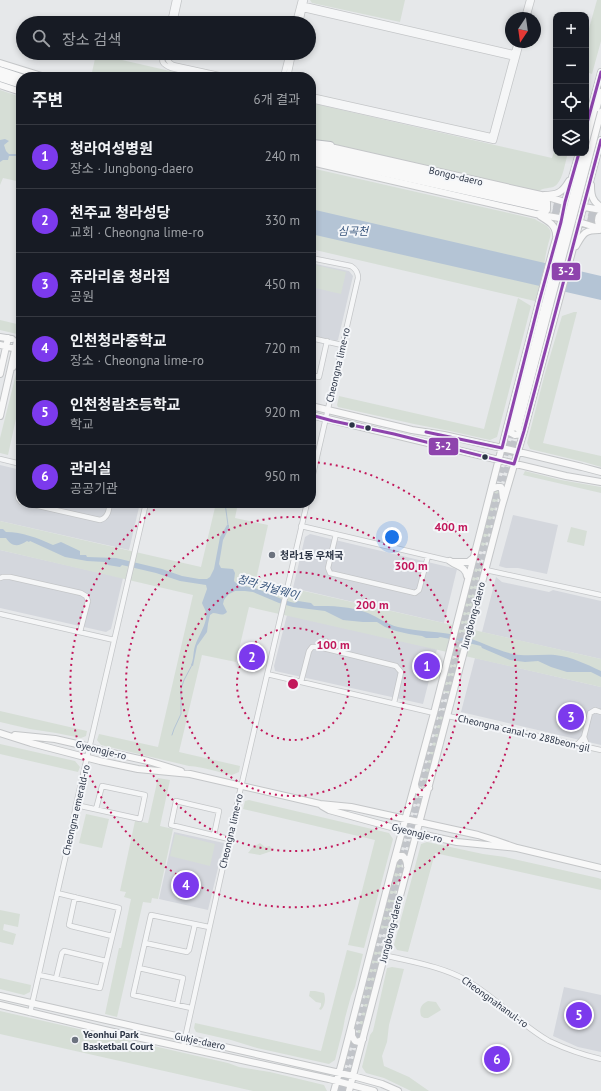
<!DOCTYPE html>
<html lang="ko">
<meta charset="utf-8">
<style>
body{margin:0;font-family:"PT Sans","Noto Sans KR",sans-serif;background:#242831;color:#f1f3f6}
.controls{position:absolute;right:12px;top:12px;display:grid;overflow:hidden;border-radius:8px;box-shadow:0 2px 6px #0003}
.controls button{width:36px;height:36px;display:grid;place-items:center;padding:0;border:0;border-bottom:1px solid #363941;background:#171b24;color:#f1f3f6;font:20px sans-serif}
.compass{position:absolute;left:505px;top:12px;width:36px;height:36px;border-radius:50%;background:#171b24;box-shadow:0 2px 6px #0003;rotate:193deg}
.you{position:absolute;left:392px;top:537px;width:14px;height:14px;margin:-10px;border:3px solid #fff;border-radius:50%;background:#1a73e8;box-shadow:0 0 0 6px #1a73e833}
.badge{display:grid;place-items:center;width:26px;height:26px;border-radius:50%;background:#7c3aed;color:#fff;font-size:13px;font-weight:700}
.pin{position:absolute;translate:-50% -50%;border:2px solid #fff;box-shadow:0 1px 4px #0006}
.list{margin:0;padding:0;list-style:none}
h2{display:flex;justify-content:space-between;align-items:center;height:52px;margin:0;padding:0 16px;font-size:17px}
h2 small{font-size:13px;font-weight:400;color:#9ea1a6}
.list li{display:grid;grid-template-columns:26px 1fr auto;gap:12px;align-items:center;box-sizing:border-box;height:64px;padding:0 16px;border-top:1px solid #363941}
.list b{display:block;font-size:15px;white-space:nowrap}
.list p{margin:0;font-size:13px;white-space:nowrap;color:#9ea1a6}
.list em{font-size:13px;font-style:normal;color:#9ea1a6}
.icon{flex:none;width:22px;height:22px;fill:none;stroke:currentColor;stroke-width:2;stroke-linecap:round;stroke-linejoin:round}
.map{position:relative;flex:none;width:601px;height:1091px;overflow:hidden}
.search{position:absolute;background:#171b24;box-shadow:0 2px 6px #0003;left:16px;top:16px;width:300px;height:44px;display:flex;align-items:center;gap:10px;box-sizing:border-box;padding:0 14px;border-radius:22px;color:#9ea1a6;font-size:15px}
.panel{position:absolute;background:#171b24;box-shadow:0 2px 6px #0003;left:16px;top:72px;width:300px;height:436px;border-radius:16px}
.map>svg:first-child{display:block}
</style>
<div class="map">
<svg width="601" height="1091" viewBox="0 0 601 1091">
<rect width="100%" height="100%" fill="#e6e8ea"/>
<path fill="#d4d7dd" d="M 311,263 L 349,271 L 353,276 L 338,340 L 336,341 L 311,336 Z
M 0,465 L 21,470 L 21,503 L 140,503 L 129,550 L 0,521 Z
M 513,515 L 558,525 L 547,574 L 518,568 L 506,568 L 499,566 Z
M 310,534 L 457,569 L 444,623 L 293,588 L 305,537 Z
M 0,550 L 123,578 L 111,629 L 106,632 L 0,608 Z
M 496,577 L 502,582 L 549,592 L 553,590 L 601,601 L 601,659 L 482,632 Z
M 287,615 L 437,649 L 423,704 L 275,671 L 274,666 Z
M 475,658 L 601,687 L 601,745 L 461,712 Z
M 174,832 L 224,843 L 208,910 L 159,899 Z
M 564,987 L 601,995 L 601,1052 L 578,1047 L 553,1036 Z"/>
<path fill="#d6ded6" d="M 310,0 L 405,0 L 400,22 L 312,3 Z
M 597,0 L 601,0 L 601,41 L 592,74 L 586,72 L 586,39 Z
M 96,54 L 196,77 L 91,77 Z
M 0,90 L 21,97 L 21,182 L 3,178 L 0,185 Z
M 311,103 L 552,158 L 556,146 L 556,153 L 568,153 C 565,162 563,181 555,186 C 550,189 544,187 539,191 L 311,139 Z
M 311,168 L 535,219 C 540,223 547,224 550,230 C 552,235 549,240 548,245 C 543,264 542,283 539,302 L 311,249 Z
M 311,264 L 346,272 L 341,294 L 311,287 Z
M 518,298 L 531,306 L 497,437 L 490,440 L 450,431 L 414,424 L 338,407 L 337,405 L 339,396 L 484,429 Z
M 574,312 L 577,312 L 543,443 L 601,456 L 601,467 L 584,462 L 530,449 L 527,443 L 545,373 L 562,316 Z
M 0,320 L 21,325 L 21,335 L 0,330 Z
M 21,361 L 21,396 L 8,455 L 0,453 L 0,438 L 19,362 Z
M 525,471 L 561,480 L 601,487 L 601,493 L 523,475 Z
M 495,491 L 498,491 L 499,496 L 485,548 L 479,547 L 493,493 Z
M 216,503 L 238,503 L 235,518 L 268,525 L 256,580 L 601,659 L 601,687 L 249,607 L 236,662 L 202,655 L 179,752 L 240,766 L 239,772 L 232,775 C 216,772 205,767 189,766 L 101,745 L 97,740 L 99,734 L 158,747 L 193,595 L 0,550 L 0,521 L 201,567 Z
M 571,527 L 587,531 L 584,546 L 567,542 Z
M 475,563 L 481,565 L 473,603 L 466,627 L 464,624 L 460,626 Z
M 452,655 L 455,659 L 459,656 L 451,693 L 444,692 Z
M 440,710 L 446,711 L 425,788 L 423,790 L 421,788 L 434,738 Z
M 0,711 L 87,731 L 86,736 L 81,738 L 56,733 L 30,729 L 0,722 Z
M 0,744 L 75,761 L 80,767 L 78,772 L 0,754 Z
M 158,778 L 170,780 L 160,826 L 173,829 L 158,899 L 152,898 L 151,903 L 143,902 L 117,1017 L 105,1014 L 119,948 L 121,948 L 131,899 L 124,897 L 126,892 L 120,891 L 135,821 L 148,823 Z
M 249,800 L 389,833 L 393,839 L 364,948 L 348,945 L 375,840 L 243,809 L 245,801 Z
M 86,814 L 109,819 L 102,848 L 79,843 Z
M 175,834 L 215,844 L 210,866 L 170,856 Z
M 427,842 L 483,854 L 505,857 L 598,878 L 601,879 L 601,890 L 435,853 L 408,952 L 397,950 L 394,945 L 421,844 Z
M 260,843 L 265,847 L 270,846 L 272,851 L 260,855 L 248,853 L 252,848 Z
M 399,861 L 401,862 L 402,866 L 387,931 L 379,929 L 397,862 Z
M 0,910 L 20,914 L 18,927 L 4,924 L 3,930 L 16,934 L 13,945 L 0,942 Z
M 374,947 L 383,949 L 361,1036 L 359,1038 L 357,1037 L 357,1035 C 364,1006 367,976 374,947 Z
M 347,950 L 363,954 L 355,987 L 351,996 L 345,1018 L 343,1029 L 335,1060 L 329,1064 L 257,1048 L 231,1040 L 196,1032 L 194,1028 L 195,1023 L 321,1051 Z
M 392,967 L 404,969 L 389,1025 L 387,1042 L 382,1056 L 384,1066 L 409,1077 L 429,1091 L 411,1091 L 384,1078 L 366,1073 L 362,1067 L 370,1035 L 373,1031 L 387,968 Z
M 0,978 L 31,985 L 30,992 L 24,995 L 0,989 Z
M 310,991 L 315,991 L 324,993 C 326,999 325,1006 321,1010 L 319,1009 L 321,1006 L 321,1003 L 316,1002 L 309,996 Z
M 428,1001 L 436,1002 L 441,1010 L 428,1018 L 424,1018 L 421,1016 C 419,1009 421,1004 428,1001 Z
M 0,1011 L 228,1063 L 239,1067 L 270,1072 L 324,1085 L 327,1091 L 253,1091 L 0,1034 Z"/>
<path fill="#b4c4d5" d="M 5,139 L 9,141 L 4,145 L 6,151 L 9,154 L 21,154 L 21,156 L 9,156 L 8,160 L 3,160 L 0,162 L 0,140 Z
M 311,209 L 601,276 L 601,300 L 311,234 Z
M 227,525 L 229,525 L 229,528 L 223,540 L 219,564 L 221,568 L 233,569 L 235,573 L 234,581 C 239,587 248,586 255,588 C 269,593 281,600 295,603 L 298,601 L 311,603 L 314,606 C 332,606 350,606 368,613 C 378,617 386,624 398,627 C 418,632 440,631 461,636 C 479,640 495,650 513,654 C 527,657 541,654 555,655 C 572,657 586,664 601,671 L 601,677 L 591,672 L 567,672 L 551,667 L 538,661 L 525,662 L 510,660 L 482,648 L 481,646 L 460,641 L 440,637 L 438,638 L 426,638 L 422,636 L 409,634 L 396,631 L 385,627 L 377,622 L 363,622 L 343,620 L 325,611 L 293,607 L 279,603 L 253,592 L 245,591 L 235,591 L 229,594 L 226,597 L 224,600 L 223,604 L 227,612 C 222,617 219,613 213,613 L 210,615 L 208,624 L 207,632 L 197,646 L 193,666 L 191,665 C 194,659 193,652 195,646 C 198,636 208,623 206,612 C 205,609 203,606 202,603 L 207,589 L 206,585 L 180,581 L 156,573 L 122,565 L 120,567 L 108,565 L 105,562 L 87,561 L 65,557 L 30,541 L 29,542 L 27,541 C 18,547 12,547 6,538 L 0,538 L 0,529 L 3,529 L 6,532 C 22,532 38,538 53,545 L 61,542 L 80,551 L 80,555 L 86,555 L 87,557 L 116,558 L 162,569 L 182,576 L 199,579 L 207,579 L 210,577 L 214,569 L 220,537 Z"/>
<g fill="none" stroke-linecap="round" stroke-linejoin="round">
<path stroke="#b4c4d5" stroke-width="1" d="M 225,503 L 228,525
M 172,735 L 174,729 L 181,714 L 181,689 L 184,680 L 192,665"/>
<path stroke="#c1c4c9" stroke-width="6" stroke-dasharray="6 3" stroke-linecap="butt" d="M 339,1091 L 512,430
M 344,1091 L 517,431"/>
<path stroke="#c1c4c9" stroke-width="8" stroke-dasharray="8 4" stroke-linecap="butt" d="M 542,201 L 601,215
M 541,207 L 601,221"/>
<defs>
<path id="street" d="M 300,4 L 517,54
M 299,8 L 516,58
M 524,18 L 529,0
M 527,18 L 532,0
M 170,23 L 175,0
M 174,23 L 179,0
M 295,23 L 301,0
M 300,23 L 305,0
M 163,53 C 161,62 162,64 171,68 L 210,77
M 167,53 C 166,59 168,62 173,65 L 228,77
M 283,77 L 289,53
M 288,77 L 293,53
M 311,96 L 495,137
M 311,100 L 494,141 L 521,42
M 491,139 L 517,42
M 311,258 L 351,266 C 356,269 358,272 358,278 L 311,483
M 311,338 L 342,345
M 311,375 L 319,377 L 327,341
M 0,459 L 21,464
M 21,479 L 18,495 L 18,498 L 21,502
M 25,503 L 100,520 C 108,518 109,510 110,503
M 301,526 L 450,561
M 336,534 L 328,568 L 330,573 L 411,592 L 415,593 L 419,590 L 428,556
M 486,570 L 601,595
M 0,578 L 3,577 L 10,577 L 81,593 L 86,596 L 88,601 L 80,632
M 0,614 L 114,640
M 267,674 L 434,713
M 301,682 L 309,651 L 312,647 L 319,647 L 396,666 L 401,672 L 394,703
M 448,716 L 601,750
M 584,737 L 590,713 L 595,710 L 601,712
M 577,745 L 584,737 L 588,747
M 76,805 L 140,819 L 145,795 L 102,786 L 96,809
M 214,835 L 219,811 L 176,801 L 171,825 L 229,839
M 75,897 L 69,925 L 71,926 L 112,936
M 145,943 L 187,952 L 189,950 L 195,924
M 384,955 C 412,962 441,966 466,980 C 496,997 519,1024 549,1041 C 566,1049 583,1055 601,1059
M 139,968 L 183,978 L 177,1005
M 39,975 L 100,988 L 119,908 L 57,893
M 56,978 L 62,953 L 64,951 L 106,961
M 191,1008 L 133,995 L 151,915 L 209,927
M 30,1013 L 70,837 L 76,805 L 146,503
M 183,1047 L 234,817 L 307,503"/>
<path id="secondary" d="M 0,63 L 45,77
M 0,85 L 21,92
M 586,127 L 601,72
M 326,146 L 541,195 L 568,203
M 586,147 L 601,92
M 311,162 L 536,214 L 565,219
M 591,185 C 591,195 592,201 601,207
M 544,195 C 557,195 562,193 569,181
M 579,206 L 601,210
M 538,214 L 543,213 L 547,210 L 547,202 L 541,196
M 601,214 C 597,217 597,223 601,227
M 540,216 C 548,221 556,225 556,235
M 576,221 L 601,229
M 576,246 C 583,234 584,230 599,230
M 0,337 L 12,339
M 0,345 L 21,350
M 13,367 L 15,362 L 21,356
M 0,374 L 8,338
M 311,406 L 412,430 L 444,435 L 502,448 L 582,467 L 601,472
M 311,415 L 566,476 L 601,482
M 0,416 L 17,341
M 507,427 L 509,432 L 515,435 L 521,434 L 524,431
M 513,428 L 545,304
M 518,429 L 550,305
M 492,489 L 497,487 L 501,487 L 502,490 L 503,498
M 450,561 C 458,567 465,566 467,576
M 453,562 L 468,562 L 473,558
M 0,733 L 31,743 L 100,761 L 138,769 L 190,774 L 320,804 L 351,807 L 478,835 L 494,840 L 517,848
M 15,735 L 55,739 L 90,747 L 103,751 L 148,761 L 181,771
M 415,785 L 416,789 L 420,793 L 423,793 L 429,788
M 322,806 L 329,810 L 402,830 L 457,842 L 517,848 L 601,868
M 394,861 L 398,856 L 403,856 C 406,859 407,862 407,866
M 0,996 L 353,1076 L 382,1084 L 398,1091
M 0,1005 L 109,1031 L 329,1079 L 374,1091
M 352,1031 L 352,1036 L 355,1041 L 359,1042 L 363,1039
M 334,1091 L 342,1062 L 394,861 L 434,713 L 539,302 L 553,249 L 561,222 L 565,202 L 579,153
M 349,1091 L 502,506 L 524,431 L 572,252 L 584,204 L 601,140"/>
<path id="highway" d="M 0,71 L 21,78
M 0,77 L 21,84
M 313,144 L 330,146
M 311,148 L 542,201
M 311,156 L 541,207"/>
</defs>
<use href="#street" stroke="#c4c6c8" stroke-width="6"/>
<use href="#secondary" stroke="#c4c6c8" stroke-width="8"/>
<use href="#highway" stroke="#b8bbbf" stroke-width="10"/>
<use href="#street" stroke="#f5f6f7" stroke-width="4.5"/>
<use href="#secondary" stroke="#f8f8f8" stroke-width="6"/>
<use href="#highway" stroke="#f8f8f8" stroke-width="8"/>
<defs>
<path id="secondary-bridge" d="M 545,304 L 584,153
M 550,305 L 601,112"/>
</defs>
<use href="#secondary-bridge" stroke="#c4c6c8" stroke-width="8" stroke-linecap="butt"/>
<use href="#secondary-bridge" stroke="#f8f8f8" stroke-width="6"/>
<defs>
<path id="bus-1" d="M 586,127 L 601,72
M 311,415 L 333,421 L 394,434 L 514,464 L 524,431 L 601,140
M 426,432 L 502,448 L 539,302 L 561,222 L 565,202 L 579,153"/>
</defs>
<use href="#bus-1" stroke="#f4f6f9" stroke-width="6"/>
<use href="#bus-1" stroke="#8e44ad" stroke-width="3"/>
</g>
<g fill="none" stroke="#c2185b" stroke-width="2" stroke-dasharray="2 4">
<circle cx="293" cy="684" r="56"/>
<circle cx="293" cy="684" r="112"/>
<circle cx="293" cy="684" r="167"/>
<path d="M312 462A223 223 0 1 1 162 504"/>
</g>
<g fill="#2b3445" stroke="#f4f6f9" stroke-width="1.5">
<circle cx="352" cy="425" r="3.5"/>
<circle cx="368" cy="428" r="3.5"/>
<circle cx="485" cy="457" r="3.5"/>
</g>
<g fill="#6c737f" stroke="#f4f6f9" stroke-width="1.5">
<circle cx="272" cy="555" r="4"/>
<circle cx="75" cy="1040" r="4"/>
</g>
<g text-anchor="middle" dominant-baseline="central" stroke-width="4" stroke-linejoin="round" paint-order="stroke">
<g font-size="10" fill="#2b3445" stroke="#f4f6f9">
<text transform="translate(456 176) rotate(13)">Bongo-daero</text>
<text transform="translate(338 365) rotate(-77)">Cheongna lime-ro</text>
<text transform="translate(473 615) rotate(-75)">Jungbong-daero</text>
<text transform="translate(524 733) rotate(13)">Cheongna canal-ro 288beon-gil</text>
<text transform="translate(101 750) rotate(14)">Gyeongje-ro</text>
<text transform="translate(76 810) rotate(-77)">Cheongna emerald-ro</text>
<text transform="translate(231 831) rotate(-77)">Cheongna lime-ro</text>
<text transform="translate(417 833) rotate(14)">Gyeongje-ro</text>
<text transform="translate(391 929) rotate(-76)">Jungbong-daero</text>
<text transform="translate(495 1002) rotate(36)">Cheongnahanul-ro</text>
<text transform="translate(200 1041) rotate(12)">Gukje-daero</text>
</g>
<g font-size="10" font-weight="bold" fill="#2b3445" stroke="#f4f6f9" text-anchor="start">
<text x="280" y="555">청라1동 우채국</text>
<text x="83" y="1034">Yeonhui Park<tspan x="83" dy="12">Basketball Court</tspan></text>
</g>
<g font-size="11" font-style="italic" fill="#34527a" stroke="#f4f6f9">
<text x="353" y="231">심곡천</text>
<text transform="translate(268 587) rotate(16)">청라 커널웨이</text>
</g>
</g>
<circle cx="293" cy="684" r="6" fill="#c2185b" stroke="#f4f6f9" stroke-width="2"/>
<g font-size="12" text-anchor="middle" font-weight="bold" fill="#c2185b" stroke="#f4f6f9" stroke-width="4" stroke-linejoin="round" paint-order="stroke">
<text x="451" y="531">400 m</text>
<text x="411" y="570">300 m</text>
<text x="372" y="609">200 m</text>
<text x="333" y="649">100 m</text>
</g>
<g stroke="#f4f6f9" stroke-width="1.5">
<rect x="551" y="262" width="30" height="19" rx="4" fill="#8e44ad"/>
<rect x="428" y="437" width="31" height="19" rx="4" fill="#8e44ad"/>
</g>
<g font-size="11" text-anchor="middle" font-weight="bold" fill="#fff">
<text x="566" y="275">3-2</text>
<text x="443" y="450">3-2</text>
</g>
</svg>
<div class="controls">
<button>+</button>
<button>−</button>
<button><svg class="icon" aria-label="locate" viewBox="0 0 24 24"><circle cx="12" cy="12" r="6"/><path d="M12 2v4M12 18v4M2 12h4M18 12h4"/></svg></button>
<button><svg class="icon" aria-label="layers" viewBox="0 0 24 24"><path d="M12 4l9 5-9 5-9-5zM3 14l9 5 9-5"/></svg></button>
</div>
<svg class="compass" viewBox="-18 -18 36 36"><path d="M0-13l5 13h-10z" fill="#e53935"/><path d="M0 13l5-13h-10z" fill="#9ea1a6"/></svg>
<div class="you"></div>
<div class="pin badge" style="left:427px;top:666px">1</div>
<div class="pin badge" style="left:252px;top:657px">2</div>
<div class="pin badge" style="left:571px;top:717px">3</div>
<div class="pin badge" style="left:186px;top:885px">4</div>
<div class="pin badge" style="left:579px;top:1015px">5</div>
<div class="pin badge" style="left:497px;top:1059px">6</div>
<div class="search"><svg class="icon" aria-label="search" viewBox="0 0 24 24"><circle cx="10" cy="10" r="6"/><path d="M15 15l6 6"/></svg>장소 검색</div>
<section class="panel">
<h2>주변<small>6개 결과</small></h2>
<ul class="list">
<li><span class="badge">1</span><div><b>청라여성병원</b><p>장소 · Jungbong-daero</p></div><em>240 m</em></li>
<li><span class="badge">2</span><div><b>천주교 청라성당</b><p>교회 · Cheongna lime-ro</p></div><em>330 m</em></li>
<li><span class="badge">3</span><div><b>쥬라리움 청라점</b><p>공원</p></div><em>450 m</em></li>
<li><span class="badge">4</span><div><b>인천청라중학교</b><p>장소 · Cheongna lime-ro</p></div><em>720 m</em></li>
<li><span class="badge">5</span><div><b>인천청람초등학교</b><p>학교</p></div><em>920 m</em></li>
<li><span class="badge">6</span><div><b>관리실</b><p>공공기관</p></div><em>950 m</em></li>
</ul>
</section>
</div>
